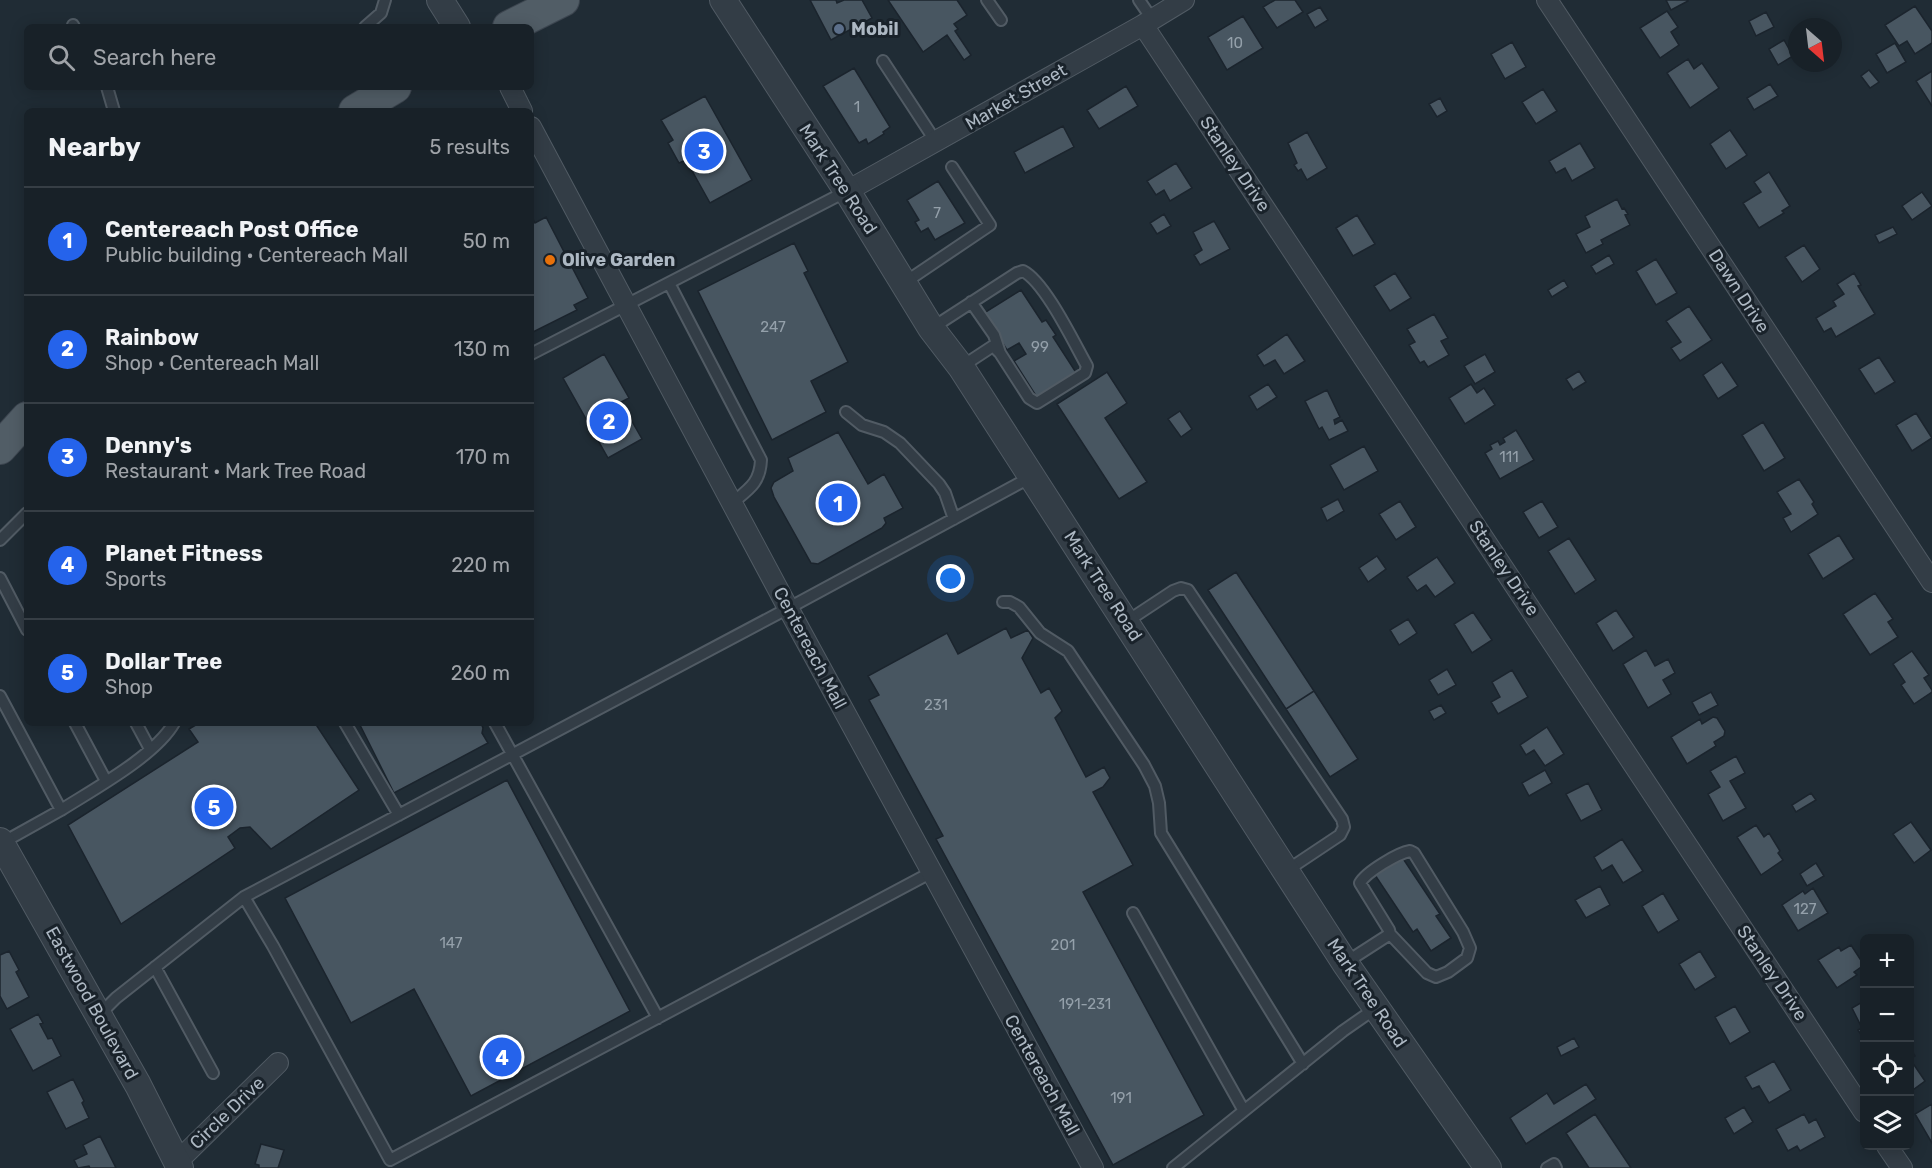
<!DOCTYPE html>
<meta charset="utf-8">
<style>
body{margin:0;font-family:Rubik,sans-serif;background:#252e34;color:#f1f3f6}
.controls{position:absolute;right:18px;bottom:18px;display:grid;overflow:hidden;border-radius:9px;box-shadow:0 3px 15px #0003}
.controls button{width:54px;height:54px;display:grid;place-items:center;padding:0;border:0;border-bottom:2px solid #363e45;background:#182128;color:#f1f3f6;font:30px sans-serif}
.compass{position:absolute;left:1788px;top:18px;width:54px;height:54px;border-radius:50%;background:#182128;box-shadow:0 3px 15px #0003;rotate:152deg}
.you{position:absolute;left:951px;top:579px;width:21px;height:21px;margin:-15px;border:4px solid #fff;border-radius:50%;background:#1a73e8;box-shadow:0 0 0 9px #1a73e833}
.badge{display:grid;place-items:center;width:39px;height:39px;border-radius:50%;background:#2563eb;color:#fff;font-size:20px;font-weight:700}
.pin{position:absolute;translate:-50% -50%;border:3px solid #fff;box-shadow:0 2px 6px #0006}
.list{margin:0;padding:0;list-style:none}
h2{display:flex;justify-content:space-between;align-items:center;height:78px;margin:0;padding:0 24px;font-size:26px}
h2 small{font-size:20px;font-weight:400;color:#9fa3a8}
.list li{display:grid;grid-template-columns:39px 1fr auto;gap:18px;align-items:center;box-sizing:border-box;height:108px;padding:0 24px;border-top:2px solid #363e45}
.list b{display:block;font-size:22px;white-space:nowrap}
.list p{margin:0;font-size:20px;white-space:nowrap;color:#9fa3a8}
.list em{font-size:20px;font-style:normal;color:#9fa3a8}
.icon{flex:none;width:33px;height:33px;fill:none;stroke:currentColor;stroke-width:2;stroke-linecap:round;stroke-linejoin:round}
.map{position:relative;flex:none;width:1932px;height:1168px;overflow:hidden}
.search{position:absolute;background:#182128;box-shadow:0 3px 15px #0003;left:24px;top:24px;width:510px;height:66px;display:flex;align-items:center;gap:15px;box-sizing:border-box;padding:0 21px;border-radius:9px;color:#9fa3a8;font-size:22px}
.panel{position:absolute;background:#182128;box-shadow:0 3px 15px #0003;left:24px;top:108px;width:510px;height:618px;border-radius:9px}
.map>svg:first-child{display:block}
</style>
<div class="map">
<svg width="1932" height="1168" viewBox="0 0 1932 1168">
<rect width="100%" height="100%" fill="#202c35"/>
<path fill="#485661" stroke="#1b242d" stroke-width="1.5" d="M 810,0 L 836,0 L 837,3 L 844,0 L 862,0 L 872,18 L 831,40 Z
M 888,0 L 957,0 L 967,15 L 954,24 L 958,29 L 955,31 L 971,55 L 964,60 L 947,35 L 923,52 Z
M 1275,0 L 1295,0 L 1303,12 L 1277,28 L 1263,7 Z
M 1666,0 L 1688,0 L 1688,1 L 1671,10 Z
M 1915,6 L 1932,31 L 1932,43 L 1915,54 L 1907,41 L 1899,46 L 1885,25 Z
M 1320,7 L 1328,20 L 1315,28 L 1307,14 Z
M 1667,11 L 1678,27 L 1671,32 L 1679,45 L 1660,58 L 1640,28 Z
M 1766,12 L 1774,27 L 1756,36 L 1749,21 Z
M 1243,16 L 1263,48 L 1227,70 L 1208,37 Z
M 1784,40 L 1793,56 L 1778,65 L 1769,49 Z
M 1512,42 L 1526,67 L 1505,79 L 1491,54 Z
M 1895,43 L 1906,62 L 1887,73 L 1876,54 Z
M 1688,59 L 1694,69 L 1702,63 L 1719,88 L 1690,108 L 1667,73 Z
M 854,68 L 890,127 L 883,132 L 884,134 L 868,144 L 866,139 L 859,143 L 823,86 Z
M 1869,70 L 1879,82 L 1870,88 L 1861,76 Z
M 1932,71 L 1932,106 L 1916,81 Z
M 1770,84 L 1778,96 L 1754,110 L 1747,98 Z
M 1126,86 L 1138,106 L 1099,129 L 1087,110 Z
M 1543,89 L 1557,111 L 1536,124 L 1522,102 Z
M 705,96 L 752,180 L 710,203 L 686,160 L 679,163 L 668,143 L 673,140 L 661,120 Z
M 1440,98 L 1447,111 L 1437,117 L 1429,104 Z
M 1063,126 L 1074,147 L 1025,173 L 1014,152 Z
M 1730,130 L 1747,155 L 1726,169 L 1710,144 Z
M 1307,132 L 1327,168 L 1307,180 L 1301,169 L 1298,171 L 1294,165 L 1297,163 L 1288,143 Z
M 1580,143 L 1595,168 L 1572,181 L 1565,168 L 1556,173 L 1549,161 Z
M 1176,163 L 1192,188 L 1170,201 L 1164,190 L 1156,195 L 1147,181 Z
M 1769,172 L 1790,206 L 1782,211 L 1784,213 L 1759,228 L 1743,203 L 1761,192 L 1754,182 Z
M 938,181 L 965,223 L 935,240 L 928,228 L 921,232 L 915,222 L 919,220 L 907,200 Z
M 1922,192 L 1932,206 L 1912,220 L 1902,206 Z
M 1617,199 L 1622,209 L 1624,208 L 1628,214 L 1625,215 L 1630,225 L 1601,240 L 1603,244 L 1586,253 L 1576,234 L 1590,227 L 1585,216 Z
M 1164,214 L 1171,226 L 1157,234 L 1150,223 Z
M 531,215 L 535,223 L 546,217 L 588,298 L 574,305 L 577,310 L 531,333 Z
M 1357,215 L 1375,244 L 1353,256 L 1336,228 Z
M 1214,221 L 1230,249 L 1200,265 L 1194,255 L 1202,250 L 1193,232 Z
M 1893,227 L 1897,234 L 1879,243 L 1875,235 Z
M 794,243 L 808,271 L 804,273 L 848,362 L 811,381 L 826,412 L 772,440 L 698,291 Z
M 1804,245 L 1820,269 L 1802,282 L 1785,257 Z
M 1609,255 L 1614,264 L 1596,274 L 1591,266 Z
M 1656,259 L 1677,293 L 1656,305 L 1636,271 Z
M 1395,273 L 1411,298 L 1390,311 L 1374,286 Z
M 1854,273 L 1861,285 L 1858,286 L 1875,314 L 1836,337 L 1831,328 L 1824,332 L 1816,318 L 1836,306 L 1833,301 L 1844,294 L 1837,284 Z
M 1564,280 L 1568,287 L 1552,297 L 1548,290 Z
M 1021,290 L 1042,322 L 1046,320 L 1056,335 L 1053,337 L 1077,374 L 1038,399 L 1014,361 L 1026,354 L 1019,343 L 1007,350 L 984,313 Z
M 1689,306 L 1712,340 L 1680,361 L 1671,348 L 1681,342 L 1666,321 Z
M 1434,314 L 1448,338 L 1441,341 L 1449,355 L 1428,367 L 1424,361 L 1420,363 L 1409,345 L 1415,342 L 1407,329 Z
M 1287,334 L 1305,361 L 1284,374 L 1275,360 L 1264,366 L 1257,355 Z
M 604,354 L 629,398 L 621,402 L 642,439 L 608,458 L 563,378 Z
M 1485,354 L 1495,372 L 1475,384 L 1464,366 Z
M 1879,357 L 1895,382 L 1875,394 L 1859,369 Z
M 1722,362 L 1738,386 L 1718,399 L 1703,375 Z
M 1579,371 L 1586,382 L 1573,390 L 1566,379 Z
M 1107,372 L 1127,403 L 1105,418 L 1147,482 L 1119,499 L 1057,404 Z
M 1268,384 L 1277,397 L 1257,410 L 1249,396 Z
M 1471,384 L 1477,393 L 1484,388 L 1495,405 L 1465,424 L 1449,398 Z
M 1327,390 L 1340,417 L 1334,420 L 1335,424 L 1342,420 L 1348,431 L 1329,440 L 1322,427 L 1319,429 L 1305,401 Z
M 1180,411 L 1192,429 L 1181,437 L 1168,419 Z
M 1916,413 L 1932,438 L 1912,451 L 1896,425 Z
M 1763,422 L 1785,458 L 1764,471 L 1742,435 Z
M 1516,430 L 1534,460 L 1500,479 L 1485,453 L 1492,449 L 1490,445 L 1498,441 L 1500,445 L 1505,442 L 1503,438 Z
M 838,432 L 868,484 L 884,474 L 903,508 L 884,518 L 886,523 L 882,528 L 818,564 L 811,563 L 774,497 L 771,488 L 774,482 L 793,471 L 788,458 Z
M 1364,446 L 1378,471 L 1344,490 L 1330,465 Z
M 1799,479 L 1814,502 L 1812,504 L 1818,514 L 1791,532 L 1783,518 L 1791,514 L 1777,492 Z
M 1338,499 L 1344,511 L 1327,521 L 1321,508 Z
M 1400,501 L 1416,527 L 1396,540 L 1379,514 Z
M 1542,501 L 1558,527 L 1539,538 L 1523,512 Z
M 1839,535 L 1854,559 L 1823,579 L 1808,554 Z
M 1569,538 L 1596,580 L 1575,594 L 1548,551 Z
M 1377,556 L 1386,569 L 1368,582 L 1359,568 Z
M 1437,557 L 1455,583 L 1435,597 L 1426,585 L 1417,591 L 1407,577 Z
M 1236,572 L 1314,691 L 1286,709 L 1208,590 Z
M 1875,593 L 1893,619 L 1888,622 L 1898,637 L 1870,655 L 1843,614 Z
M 1616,610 L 1634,637 L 1613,651 L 1596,623 Z
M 1473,612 L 1492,640 L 1472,653 L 1454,624 Z
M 1408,619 L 1417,633 L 1399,645 L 1390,630 Z
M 1006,628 L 1011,638 L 1028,630 L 1033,638 L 1022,658 L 1041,693 L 1049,688 L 1062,711 L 1055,718 L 1086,777 L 1104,767 L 1110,778 L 1103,787 L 1093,792 L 1133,865 L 1083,892 L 1204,1115 L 1113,1165 L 936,839 L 943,836 L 869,700 L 879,695 L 868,676 L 947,633 L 958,654 Z
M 1646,650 L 1655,666 L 1668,659 L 1675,673 L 1663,680 L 1671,694 L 1648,708 L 1623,664 Z
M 1912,651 L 1929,675 L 1924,678 L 1932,690 L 1932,692 L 1914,704 L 1901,685 L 1905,682 L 1893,664 Z
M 1447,669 L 1456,685 L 1438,695 L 1429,680 Z
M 1512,670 L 1528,697 L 1498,714 L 1491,702 L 1500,697 L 1492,682 Z
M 1314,691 L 1358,759 L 1330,777 L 1286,709 Z
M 1711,692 L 1718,705 L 1699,715 L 1692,702 Z
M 1441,705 L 1446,713 L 1434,720 L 1429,711 Z
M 1713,717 L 1717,718 L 1725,731 L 1724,736 L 1714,742 L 1716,746 L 1687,764 L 1671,737 L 1700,719 L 1702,724 Z
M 199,723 L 315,723 L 359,790 L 271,849 L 250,827 L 240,828 L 228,837 L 235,848 L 121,924 L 68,825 L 198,742 L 189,729 Z
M 359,723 L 481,723 L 483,728 L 482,733 L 488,743 L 394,793 Z
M 1547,727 L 1564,754 L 1545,766 L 1534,750 L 1526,755 L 1520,745 Z
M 1736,756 L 1745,773 L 1730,781 L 1746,808 L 1723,821 L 1708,794 L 1720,787 L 1710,771 Z
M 1545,770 L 1552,783 L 1529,796 L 1522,783 Z
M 507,780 L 630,1011 L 471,1096 L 414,989 L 351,1023 L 285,898 Z
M 1588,783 L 1602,810 L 1581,821 L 1566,794 Z
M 1811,793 L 1816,800 L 1796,812 L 1792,805 Z
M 1911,822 L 1931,850 L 1914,863 L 1893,834 Z
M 1756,825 L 1764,837 L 1769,833 L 1780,851 L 1778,853 L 1783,860 L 1761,875 L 1737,837 Z
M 1622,839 L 1643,871 L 1623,883 L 1612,865 L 1602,871 L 1594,857 Z
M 1402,857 L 1440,914 L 1436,916 L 1451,938 L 1431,951 L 1417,929 L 1413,932 L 1375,875 Z
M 1816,863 L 1824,876 L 1807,886 L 1800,874 Z
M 1600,886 L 1610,905 L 1586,918 L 1575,900 Z
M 1813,888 L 1828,913 L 1798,931 L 1782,905 L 1803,891 L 1805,894 Z
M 1663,893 L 1679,920 L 1658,933 L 1642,906 Z
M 1851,945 L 1864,965 L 1854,972 L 1857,975 L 1837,988 L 1818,960 L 1839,947 L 1841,951 Z
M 9,951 L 19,970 L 16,972 L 29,997 L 7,1009 L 0,996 L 0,955 Z
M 1700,951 L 1716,977 L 1695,990 L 1679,964 Z
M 1864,1001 L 1864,1035 L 1862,1036 L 1858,1030 L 1862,1028 L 1852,1008 Z
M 1735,1006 L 1750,1032 L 1730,1044 L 1715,1017 Z
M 38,1014 L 43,1023 L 40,1024 L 48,1039 L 52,1038 L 61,1056 L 33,1071 L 10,1029 Z
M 1574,1038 L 1579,1047 L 1561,1056 L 1557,1047 Z
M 1910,1047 L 1915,1056 L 1910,1059 L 1925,1081 L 1910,1092 Z
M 1774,1061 L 1791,1090 L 1769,1103 L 1759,1086 L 1752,1089 L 1745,1077 Z
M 73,1079 L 84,1101 L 82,1103 L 89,1118 L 66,1129 L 47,1092 Z
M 1586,1084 L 1596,1099 L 1526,1144 L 1510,1118 L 1547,1093 L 1554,1104 Z
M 1932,1104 L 1932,1143 L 1915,1114 Z
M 1744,1107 L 1753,1122 L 1734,1134 L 1725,1118 Z
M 1595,1114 L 1631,1168 L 1589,1168 L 1566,1133 Z
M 1804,1114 L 1809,1123 L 1816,1119 L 1825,1137 L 1800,1151 L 1797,1146 L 1788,1151 L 1776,1129 Z
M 100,1136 L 116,1168 L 90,1168 L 89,1166 L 78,1168 L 74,1160 L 87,1154 L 83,1145 Z
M 261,1144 L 284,1150 L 278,1168 L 259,1168 L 259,1165 L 255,1164 Z"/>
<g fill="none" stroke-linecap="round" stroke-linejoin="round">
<defs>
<path id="service" d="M 987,0 L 1001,20
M 1139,0 L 1152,19
M 73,25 L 74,27
M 365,27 L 381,13 L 385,0
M 883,61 L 936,142
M 107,87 L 114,111
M 669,283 L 761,460 C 760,483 749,489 732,503
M 904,283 L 990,225 L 952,167
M 932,328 L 1017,273 L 1023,271 C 1045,282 1074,343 1087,366 L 1085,373 L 1037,403 L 1029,398 L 1000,353
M 531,354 L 847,191
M 961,367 L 993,346 L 1000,353 L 994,335 L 971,302
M 846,412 L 862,425 L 884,432 L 900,443 L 939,484 L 945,493 L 954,519
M 0,540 L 27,513
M 0,578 L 27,630
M 1003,602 L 1010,602 L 1019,607 L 1040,633 L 1068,651 L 1144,765 L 1155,786 L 1159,803 L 1161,833 L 1303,1064
M 1126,622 L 1173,591 L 1181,588 L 1188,590 L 1342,819 L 1344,827 L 1340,835 L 1286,871
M 0,696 L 61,810 L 2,843
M 75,723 L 106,781
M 136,723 L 150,749
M 345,723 L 399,815
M 495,723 L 658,1018
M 61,810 C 94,789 155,756 174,723
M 244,897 L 273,946 L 390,1160 L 932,872
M 1133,913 L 1244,1111
M 1345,963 L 1390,934 L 1427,973 L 1436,977 L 1448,972 L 1467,958 L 1470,948 L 1463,932 L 1414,853 L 1410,851 C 1398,853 1366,872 1360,883 L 1389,930 L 1390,934
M 155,967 L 213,1073
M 99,1015 L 116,998 L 244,897 L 798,603 L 1031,477
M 1173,1168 L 1343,1031 L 1376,1008
M 1547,1168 L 1554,1164 L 1556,1168"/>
<path id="minor" d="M 1547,0 L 1932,582
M 1143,25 L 1864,1112
M 510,87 L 522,111
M 531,127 L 788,608 L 1093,1168
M 847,191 L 1143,25 L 1184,0
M 1887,1146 L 1902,1168
M 177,1162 L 278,1063"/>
<path id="tertiary" d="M 440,0 L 457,27
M 723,0 L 847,191 L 931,328 L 961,367 L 1345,963 L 1488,1168
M 0,841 L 138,1085 L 180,1168"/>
<path id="primary" d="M 509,27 L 563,0
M 355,111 L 395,87
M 0,448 L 27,418"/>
</defs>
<use href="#service" stroke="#515b64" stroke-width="14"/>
<use href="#minor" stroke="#515b64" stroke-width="22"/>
<use href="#tertiary" stroke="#515b64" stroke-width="28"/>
<use href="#primary" stroke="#3d4650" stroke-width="34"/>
<use href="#service" stroke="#333d46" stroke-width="10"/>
<use href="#minor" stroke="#333d46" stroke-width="20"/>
<use href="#tertiary" stroke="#333d46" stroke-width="26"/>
<use href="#primary" stroke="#515d66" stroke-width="32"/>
</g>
<circle fill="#5c6f8a" stroke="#19222a" stroke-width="2" cx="839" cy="29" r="6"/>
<circle fill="#e8710a" stroke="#19222a" stroke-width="2" cx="550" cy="260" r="6"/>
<g text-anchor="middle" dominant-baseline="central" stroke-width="6" stroke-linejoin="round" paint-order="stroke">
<g font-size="15" fill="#94a0aa">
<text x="1235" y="43">10</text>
<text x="857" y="107">1</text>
<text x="937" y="213">7</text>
<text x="773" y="327">247</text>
<text x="1040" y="347">99</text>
<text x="1509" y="457">111</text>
<text x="936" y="705">231</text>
<text x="1805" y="909">127</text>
<text x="451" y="943">147</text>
<text x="1063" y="945">201</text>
<text x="1085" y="1004">191-231</text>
<text x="1121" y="1098">191</text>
</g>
<g font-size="18" font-weight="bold" fill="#adb8c3" stroke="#19222a" text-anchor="start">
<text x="851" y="29">Mobil</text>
<text x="562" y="260">Olive Garden</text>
</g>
<g font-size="18" fill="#adb8c3" stroke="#19222a">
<text transform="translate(1016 97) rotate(-30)">Market Street</text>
<text transform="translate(1235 164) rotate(56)">Stanley Drive</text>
<text transform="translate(838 179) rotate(57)">Mark Tree Road</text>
<text transform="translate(1739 291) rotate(57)">Dawn Drive</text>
<text transform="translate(1504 568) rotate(56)">Stanley Drive</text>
<text transform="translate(1103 586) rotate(57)">Mark Tree Road</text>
<text transform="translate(810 648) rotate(62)">Centereach Mall</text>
<text transform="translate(1772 973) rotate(56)">Stanley Drive</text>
<text transform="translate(1367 993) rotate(56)">Mark Tree Road</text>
<text transform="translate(92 1003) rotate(61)">Eastwood Boulevard</text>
<text transform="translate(1042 1075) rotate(61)">Centereach Mall</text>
<text transform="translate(227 1113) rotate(-44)">Circle Drive</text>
</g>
</g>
</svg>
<div class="controls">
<button>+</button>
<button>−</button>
<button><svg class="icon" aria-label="locate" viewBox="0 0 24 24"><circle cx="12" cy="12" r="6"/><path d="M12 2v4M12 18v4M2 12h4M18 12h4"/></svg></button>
<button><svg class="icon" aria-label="layers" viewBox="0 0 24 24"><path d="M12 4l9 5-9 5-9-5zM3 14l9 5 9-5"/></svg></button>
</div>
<svg class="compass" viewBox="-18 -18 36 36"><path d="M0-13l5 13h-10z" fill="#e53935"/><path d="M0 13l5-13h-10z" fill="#9fa3a8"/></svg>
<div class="you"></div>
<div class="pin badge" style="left:838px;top:503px">1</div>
<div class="pin badge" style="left:609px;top:421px">2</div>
<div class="pin badge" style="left:704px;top:151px">3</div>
<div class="pin badge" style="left:502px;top:1057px">4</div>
<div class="pin badge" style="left:214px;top:807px">5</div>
<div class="search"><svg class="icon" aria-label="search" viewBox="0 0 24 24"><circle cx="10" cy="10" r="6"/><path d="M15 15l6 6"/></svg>Search here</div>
<section class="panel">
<h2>Nearby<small>5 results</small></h2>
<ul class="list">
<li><span class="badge">1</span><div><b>Centereach Post Office</b><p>Public building · Centereach Mall</p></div><em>50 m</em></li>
<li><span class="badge">2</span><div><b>Rainbow</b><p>Shop · Centereach Mall</p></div><em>130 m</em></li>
<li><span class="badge">3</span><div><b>Denny's</b><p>Restaurant · Mark Tree Road</p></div><em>170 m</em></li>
<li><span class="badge">4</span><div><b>Planet Fitness</b><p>Sports</p></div><em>220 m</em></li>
<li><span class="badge">5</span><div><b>Dollar Tree</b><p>Shop</p></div><em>260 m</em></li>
</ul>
</section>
</div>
